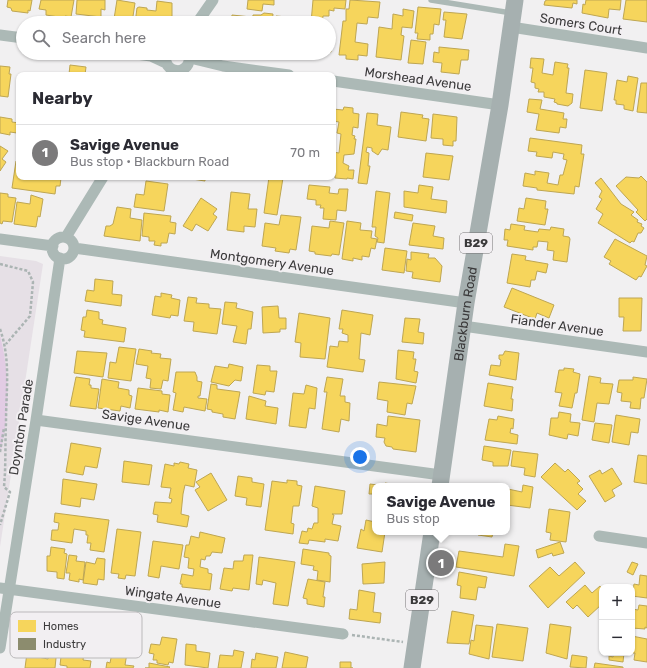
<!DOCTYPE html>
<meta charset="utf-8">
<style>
body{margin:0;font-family:Rubik,sans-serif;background:#f7f7f7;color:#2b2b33}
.controls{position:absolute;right:12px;bottom:12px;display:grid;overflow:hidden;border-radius:8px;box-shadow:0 1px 3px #0004}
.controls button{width:36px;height:36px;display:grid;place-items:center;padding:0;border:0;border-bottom:1px solid #e1e1e2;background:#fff;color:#2b2b33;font:20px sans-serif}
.you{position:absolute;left:360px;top:457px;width:14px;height:14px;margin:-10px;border:3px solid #fff;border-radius:50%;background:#1a73e8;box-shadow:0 0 0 6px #1a73e833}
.badge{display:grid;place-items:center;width:26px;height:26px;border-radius:50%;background:#7b7a7b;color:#fff;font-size:13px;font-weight:700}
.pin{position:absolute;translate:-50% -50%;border:2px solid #fff;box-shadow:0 1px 4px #0006}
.popup{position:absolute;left:372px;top:483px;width:138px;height:52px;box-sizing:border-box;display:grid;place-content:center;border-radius:8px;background:#fff;filter:drop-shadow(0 1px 3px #0005);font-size:13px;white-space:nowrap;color:#7c7c81}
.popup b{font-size:15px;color:#2b2b33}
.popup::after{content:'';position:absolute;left:50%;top:100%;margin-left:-8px;border:8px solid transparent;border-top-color:#fff}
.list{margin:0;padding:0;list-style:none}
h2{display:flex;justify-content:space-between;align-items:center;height:52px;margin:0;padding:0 16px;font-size:17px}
h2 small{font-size:13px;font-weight:400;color:#7c7c81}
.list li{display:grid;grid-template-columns:26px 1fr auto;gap:12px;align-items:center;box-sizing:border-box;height:56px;padding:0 16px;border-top:1px solid #e1e1e2}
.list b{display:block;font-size:15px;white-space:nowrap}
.list p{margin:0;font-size:13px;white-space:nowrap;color:#7c7c81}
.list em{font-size:13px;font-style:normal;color:#7c7c81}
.icon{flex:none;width:22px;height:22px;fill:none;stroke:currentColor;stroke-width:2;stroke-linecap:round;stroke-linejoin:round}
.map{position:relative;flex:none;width:647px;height:668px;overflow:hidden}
.search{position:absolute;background:#fff;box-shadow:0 1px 3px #0004;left:16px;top:16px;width:320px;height:44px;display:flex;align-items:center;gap:10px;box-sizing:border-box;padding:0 14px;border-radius:22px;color:#7c7c81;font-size:15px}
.panel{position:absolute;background:#fff;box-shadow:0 1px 3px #0004;left:16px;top:72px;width:320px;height:108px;border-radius:8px}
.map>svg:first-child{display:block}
</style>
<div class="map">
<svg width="647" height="668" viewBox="0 0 647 668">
<rect width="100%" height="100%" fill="#f1f0f1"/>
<path fill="#e6e0e6" d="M 0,256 L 36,261 L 43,264 L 0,547 Z"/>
<path fill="#e2cce4" d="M 0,335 C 10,374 10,415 0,453 Z"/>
<path fill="#f6d55c" stroke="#bea652" d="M 8,0 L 32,0 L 30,11 L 28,10 L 28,13 L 12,11 L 11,8 L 7,7 Z
M 41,0 L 74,0 L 71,17 L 65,16 L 65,18 L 46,15 L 46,10 L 39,9 Z
M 77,0 L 105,0 L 105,10 L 101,9 L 101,17 L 76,14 Z
M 117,0 L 135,3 L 132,23 L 108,23 L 109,18 L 114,19 Z
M 248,0 L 274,0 L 274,5 L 263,4 L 262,11 L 247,9 Z
M 313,0 L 346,0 L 345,9 L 334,8 L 334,11 L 329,10 L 329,16 L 323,16 L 322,23 L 311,23 Z
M 350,0 L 380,2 L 378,18 L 368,17 L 367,24 L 357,23 L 355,42 L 368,44 L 367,56 L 358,55 L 358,60 L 346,59 L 346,55 L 339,55 L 343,21 L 346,21 L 346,9 L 349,9 Z
M 547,0 L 577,0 L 577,4 L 573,3 L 572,8 L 544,5 L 545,1 Z
M 586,0 L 621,0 L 620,10 L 609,9 L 608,18 L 582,13 L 583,4 L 585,5 Z
M 626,0 L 647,0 L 647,22 L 623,19 Z
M 157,1 L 172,3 L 172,22 L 135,23 L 137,8 L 139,7 L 147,8 L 147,10 L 156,11 Z
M 418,7 L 441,9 L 439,25 L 434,24 L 433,34 L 430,34 L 430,40 L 417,39 L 418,33 L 415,33 Z
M 403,9 L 414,11 L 412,28 L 402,27 L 401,35 L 404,36 L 401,60 L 376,57 L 379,27 L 392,29 L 393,14 L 403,16 Z
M 444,12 L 467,14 L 462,39 L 444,37 L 446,20 L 443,20 Z
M 264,13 L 273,14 L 272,23 L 252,23 L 253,15 L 261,15 Z
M 232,15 L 251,17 L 250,23 L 226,23 L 226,21 L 231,22 Z
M 276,16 L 287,17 L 287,19 L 301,21 L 302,19 L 307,19 L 307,23 L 275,23 Z
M 411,40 L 426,42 L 423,64 L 408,63 Z
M 329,41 L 332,41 L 331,52 L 329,52 Z
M 439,47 L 469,50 L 468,60 L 461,60 L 459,74 L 441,72 L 442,63 L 433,62 L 434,52 L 439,53 Z
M 531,58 L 544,59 L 542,73 L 553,75 L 555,62 L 568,64 L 567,68 L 569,68 L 566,93 L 573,94 L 572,103 L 568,106 L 557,104 L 557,103 L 554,102 L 555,99 L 544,97 L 544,92 L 538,92 L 539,89 L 535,88 L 535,83 L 531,82 L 533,68 L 530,68 Z
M 70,65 L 86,67 L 85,75 L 67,75 L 69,74 Z
M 0,66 L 10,67 L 9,74 L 11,74 L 8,97 L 0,96 Z
M 585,70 L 607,73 L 602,111 L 580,108 Z
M 628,76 L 638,78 L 633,111 L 624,109 L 624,105 L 616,104 L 616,100 L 614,100 L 617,80 L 627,82 Z
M 641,83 L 647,83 L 647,113 L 637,112 Z
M 529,99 L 542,100 L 540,109 L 564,113 L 563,119 L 567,119 L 566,128 L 560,127 L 559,133 L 536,130 L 539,114 L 527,112 Z
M 344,107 L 353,108 L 353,113 L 359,114 L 358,128 L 353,127 L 352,135 L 355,136 L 354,139 L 356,139 L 354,154 L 344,155 L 343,163 L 349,166 L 348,170 L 354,170 L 353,179 L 347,178 L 347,179 L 335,178 L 335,171 L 333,171 L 333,152 L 339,153 L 341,134 L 337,133 L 339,122 L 333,121 L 333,109 L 343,110 Z
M 401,112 L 423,115 L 422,118 L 429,119 L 426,141 L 398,137 Z
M 367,113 L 378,114 L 377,125 L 391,127 L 388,150 L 382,149 L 378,155 L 372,151 L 372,148 L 367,147 L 366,152 L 369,153 L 368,166 L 370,166 L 367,184 L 358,183 Z
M 433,114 L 457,117 L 456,141 L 453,141 L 453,146 L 443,145 L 443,139 L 431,138 Z
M 0,117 L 12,119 L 12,122 L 19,123 L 17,133 L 10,132 L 10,135 L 0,133 Z
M 530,138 L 582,145 L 581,154 L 584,154 L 579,187 L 575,186 L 574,194 L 537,190 L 537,188 L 523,186 L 525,173 L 535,175 L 535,171 L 549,173 L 547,183 L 558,185 L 560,175 L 563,175 L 567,160 L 563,159 L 564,154 L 553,152 L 552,158 L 536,156 L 537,152 L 528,151 Z
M 0,146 L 8,151 L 2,159 L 6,162 L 0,171 Z
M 426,153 L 453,156 L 449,180 L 423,177 Z
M 16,161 L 19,161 L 19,177 L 67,177 L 67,178 L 61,178 L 60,186 L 56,186 L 55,194 L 12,188 Z
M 641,176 L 647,182 L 647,219 L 645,221 L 636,212 L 638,210 L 616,186 L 626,177 L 639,178 Z
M 179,177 L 205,177 L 205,181 Z
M 269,177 L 283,178 L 277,215 L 264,213 Z
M 601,178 L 621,204 L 634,212 L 631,215 L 638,220 L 637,222 L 642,224 L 641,226 L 644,228 L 641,233 L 638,233 L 634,242 L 632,241 L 630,243 L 598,223 L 603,214 L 596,209 L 602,199 L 599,197 L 602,191 L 595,183 Z
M 146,181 L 168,184 L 164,211 L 134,207 L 136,194 L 144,195 Z
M 309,185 L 330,187 L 329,193 L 338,194 L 339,189 L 348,189 L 346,211 L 337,210 L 336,220 L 323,219 L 324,208 L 320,208 L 321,205 L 316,205 L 316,200 L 307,199 Z
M 419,185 L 433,187 L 431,199 L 447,201 L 446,213 L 404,207 L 404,191 L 418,193 Z
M 376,191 L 390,193 L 384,243 L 377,242 L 378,238 L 375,236 L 376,227 L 372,227 Z
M 231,192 L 250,194 L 248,209 L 257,209 L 255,227 L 244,226 L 244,232 L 227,230 Z
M 0,193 L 8,194 L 8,197 L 16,198 L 12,222 L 3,221 L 2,224 L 0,223 Z
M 31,195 L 43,199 L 40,217 L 38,216 L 36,227 L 14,224 L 17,202 L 30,204 Z
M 201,198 L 217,209 L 213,214 L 217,217 L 208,231 L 196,224 L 192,231 L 183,226 Z
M 526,198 L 546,201 L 545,209 L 548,209 L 545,225 L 517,221 L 519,208 L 524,209 Z
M 117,207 L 131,209 L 130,218 L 142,220 L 140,241 L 104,236 L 106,226 L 110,226 L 113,224 Z
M 395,212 L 413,215 L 412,221 L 394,218 Z
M 144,213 L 171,216 L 170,222 L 176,223 L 175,234 L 169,233 L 167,243 L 161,243 L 161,246 L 154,245 L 155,241 L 149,241 L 149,237 L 142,236 Z
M 281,215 L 301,217 L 296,250 L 290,249 L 289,253 L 275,251 L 276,248 L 262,246 L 265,223 L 279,225 Z
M 330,221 L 344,223 L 339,255 L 332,254 L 331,256 L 315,254 L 315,252 L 309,251 L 312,226 L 329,228 Z
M 347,221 L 361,223 L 360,230 L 372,231 L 371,238 L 377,239 L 375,249 L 371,248 L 369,257 L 362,256 L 362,260 L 353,258 L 353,261 L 342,259 Z
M 413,223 L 435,226 L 433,236 L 444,238 L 443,249 L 409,245 Z
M 511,224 L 525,226 L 524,230 L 538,232 L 539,229 L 550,230 L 551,227 L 564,229 L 563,236 L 569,237 L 570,239 L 567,262 L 553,260 L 554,251 L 547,250 L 548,242 L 538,241 L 537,247 L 533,247 L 533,250 L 507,246 L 508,240 L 504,240 L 505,229 L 510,230 Z
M 615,239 L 647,256 L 645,265 L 647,266 L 641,277 L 639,276 L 636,280 L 609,264 L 611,261 L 604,257 Z
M 385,248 L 407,251 L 404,273 L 382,270 Z
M 411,252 L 429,254 L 428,258 L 435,258 L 442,266 L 440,282 L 412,278 L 413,272 L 406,271 L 407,259 L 411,260 Z
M 512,254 L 526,256 L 525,260 L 548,264 L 546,273 L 537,271 L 535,280 L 531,280 L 530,287 L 507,283 Z
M 95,279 L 113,281 L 112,294 L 122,295 L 121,306 L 85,301 L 87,290 L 94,291 Z
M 512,288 L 554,305 L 549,318 L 537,313 L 535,319 L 504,307 Z
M 161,293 L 172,295 L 171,298 L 180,300 L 178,316 L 171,315 L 170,318 L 152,315 L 155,296 L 161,297 Z
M 188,297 L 197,298 L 196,303 L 209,304 L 209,308 L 221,309 L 217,334 L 193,331 L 194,322 L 184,321 Z
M 619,298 L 642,298 L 641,331 L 623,331 L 624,317 L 619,317 Z
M 225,302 L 237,303 L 236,308 L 253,312 L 251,329 L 248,329 L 246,344 L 233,342 L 237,326 L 222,324 Z
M 278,306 L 279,318 L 286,318 L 286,329 L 280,329 L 280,332 L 263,333 L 262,307 Z
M 87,310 L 99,312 L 99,319 L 103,320 L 102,324 L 126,328 L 124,342 L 84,337 L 85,331 L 81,330 L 83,317 L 86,317 Z
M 342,310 L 373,315 L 370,335 L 361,333 L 359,359 L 365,360 L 363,372 L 327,367 L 330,346 L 338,347 L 339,341 L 348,342 L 348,335 L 342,333 L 343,329 L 339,329 Z
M 299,313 L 330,318 L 325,359 L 300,357 L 301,343 L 295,342 Z
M 405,318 L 420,319 L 418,332 L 424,333 L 423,344 L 402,342 Z
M 119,347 L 136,349 L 131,381 L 108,378 L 110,362 L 116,363 Z
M 139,349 L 152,351 L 151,353 L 161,354 L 160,358 L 171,359 L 168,381 L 163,380 L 161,389 L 150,388 L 151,379 L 146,378 L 148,366 L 136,364 Z
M 398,350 L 414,352 L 413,359 L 416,359 L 414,371 L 418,372 L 416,383 L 396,379 Z
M 77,351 L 107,353 L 103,377 L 74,373 Z
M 505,351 L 519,353 L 516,380 L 489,375 L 491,365 L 500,366 L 501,360 L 499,359 L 499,355 L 503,355 Z
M 229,364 L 243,367 L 241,381 L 235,380 L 229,386 L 211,382 L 215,366 L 228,368 Z
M 257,365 L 270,366 L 270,371 L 277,371 L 274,392 L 266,391 L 265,395 L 253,393 Z
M 564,368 L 574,369 L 573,372 L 580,374 L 577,393 L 575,393 L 572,408 L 559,406 L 562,393 L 555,392 L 559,370 L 564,370 Z
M 176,372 L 195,372 L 197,377 L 197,381 L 202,382 L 200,396 L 198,396 L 198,398 L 207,399 L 205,411 L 184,407 L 183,412 L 173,410 L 176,393 L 173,392 Z
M 589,376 L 601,378 L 600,383 L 613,384 L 609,404 L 597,403 L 594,422 L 582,420 Z
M 76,377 L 90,379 L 89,385 L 91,385 L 91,388 L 99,389 L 96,409 L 70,406 Z
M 327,377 L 343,379 L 340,396 L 345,396 L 345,402 L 350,403 L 349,421 L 341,419 L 339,432 L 322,429 L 327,392 L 324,392 Z
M 633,377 L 647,379 L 644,398 L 641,398 L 640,409 L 630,408 L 631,402 L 621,401 L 622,393 L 617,392 L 619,380 L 633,380 Z
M 102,379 L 119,382 L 118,388 L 129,390 L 129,395 L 132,396 L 130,408 L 121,406 L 120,411 L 98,408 Z
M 379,382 L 416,386 L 412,404 L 407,403 L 405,415 L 387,412 L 388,401 L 377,399 Z
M 488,383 L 513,387 L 511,399 L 513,399 L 512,411 L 484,406 Z
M 211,384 L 217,385 L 217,389 L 240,392 L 235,419 L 223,417 L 223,414 L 212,412 L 212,410 L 207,409 Z
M 306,385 L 317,388 L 315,409 L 309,408 L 306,428 L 289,426 L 293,393 L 304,394 Z
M 138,388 L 162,391 L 162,394 L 170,395 L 168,412 L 159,410 L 159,412 L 135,409 Z
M 249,396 L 266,401 L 265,406 L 278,408 L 276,424 L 246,419 Z
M 559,412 L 571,414 L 570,422 L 580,423 L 578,436 L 568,434 L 567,439 L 549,435 L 551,418 L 558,418 Z
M 616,415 L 640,419 L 638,433 L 631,432 L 629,445 L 612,442 Z
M 388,416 L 420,420 L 416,452 L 393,449 L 392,447 L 386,446 L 384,442 L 385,438 L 376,437 L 377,424 L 387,426 Z
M 498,416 L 514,419 L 513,429 L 511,428 L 510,433 L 518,435 L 517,444 L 485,440 L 489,419 L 497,420 Z
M 595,423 L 612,425 L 609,443 L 592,440 Z
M 71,443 L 101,448 L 97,468 L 85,466 L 83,475 L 66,472 Z
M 484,446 L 511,450 L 508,466 L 493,466 L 493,462 L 482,460 Z
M 513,451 L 538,454 L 535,477 L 524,475 L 525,468 L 511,466 Z
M 638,455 L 647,456 L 647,484 L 634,482 Z
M 124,461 L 152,465 L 149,485 L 122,482 Z
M 180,462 L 189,464 L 188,468 L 197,470 L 194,487 L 185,485 L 183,494 L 181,514 L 189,516 L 187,527 L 157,522 L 158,515 L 153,514 L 155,502 L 171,503 L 172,499 L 169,498 L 171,488 L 161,487 L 165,464 L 174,466 L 174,463 L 179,464 Z
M 555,463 L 565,472 L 568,469 L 580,481 L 577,483 L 583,489 L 578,494 L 586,501 L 577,510 L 541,477 Z
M 612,468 L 622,484 L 612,490 L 615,496 L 605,502 L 589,476 L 600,470 L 602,474 Z
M 211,473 L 227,500 L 208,511 L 195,490 L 200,487 L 196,482 Z
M 238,476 L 252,478 L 252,482 L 264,484 L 261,507 L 246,505 L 247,498 L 235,496 Z
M 63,479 L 97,484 L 94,500 L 81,498 L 80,507 L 61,504 Z
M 287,480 L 297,481 L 297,485 L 302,486 L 299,506 L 293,506 L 291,523 L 294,524 L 293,534 L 265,530 L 272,481 L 287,483 Z
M 385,483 L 391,484 L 391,486 L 375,486 L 375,494 L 369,494 L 370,484 L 385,486 Z
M 523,485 L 533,487 L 530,508 L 507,505 L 508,489 L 522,492 Z
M 315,486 L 345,491 L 342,514 L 332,514 L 334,515 L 332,524 L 341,526 L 338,541 L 325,539 L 325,542 L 309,540 L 308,544 L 299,543 L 302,531 L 307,532 L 308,528 L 312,529 L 314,523 L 318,523 L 318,508 L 312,506 Z
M 549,509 L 570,512 L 566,542 L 550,540 L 551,533 L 546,532 Z
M 55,513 L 109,520 L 104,552 L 90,550 L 91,543 L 87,543 L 88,535 L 86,535 L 86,531 L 74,529 L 72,543 L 51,540 L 52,530 L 58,530 L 59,523 L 54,522 Z
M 366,520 L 375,522 L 375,532 L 385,532 L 382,552 L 357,548 L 361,529 L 364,531 Z
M 117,529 L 141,532 L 135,576 L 126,575 L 125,579 L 118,578 L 119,574 L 111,573 Z
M 200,532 L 225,538 L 222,553 L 212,552 L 210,556 L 206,556 L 205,560 L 201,559 L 200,567 L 208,569 L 208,573 L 212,574 L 210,590 L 182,587 L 182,584 L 180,584 L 182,574 L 193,576 L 194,569 L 188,568 L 189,558 L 184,557 L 186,545 L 189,545 L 191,536 L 199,538 Z
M 479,532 L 493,532 L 492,537 L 478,535 Z
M 153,541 L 183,545 L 179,569 L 161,566 L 159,578 L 148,576 Z
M 560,542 L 564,553 L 553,556 L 552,553 L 538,558 L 536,550 Z
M 505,544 L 519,546 L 514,576 L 456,567 L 459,551 L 503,557 Z
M 51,547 L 65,549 L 64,553 L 67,554 L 64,579 L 57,578 L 57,572 L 47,571 L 47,556 L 50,556 Z
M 303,549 L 329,553 L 329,555 L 331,556 L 330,582 L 317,580 L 318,571 L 313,570 L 314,566 L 301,564 Z
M 69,555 L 77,556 L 76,561 L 85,562 L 83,580 L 79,579 L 79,582 L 69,580 L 70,573 L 66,573 Z
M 244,555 L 253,555 L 249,590 L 233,588 L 232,591 L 220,589 L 224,568 L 233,569 L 234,561 L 243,561 Z
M 259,557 L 295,562 L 288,606 L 273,604 L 276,583 L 263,580 L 262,585 L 256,584 Z
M 97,558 L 105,559 L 104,580 L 98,579 L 97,585 L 83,583 L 86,562 L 95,564 Z
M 385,562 L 384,583 L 363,584 L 362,564 Z
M 575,562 L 585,573 L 548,608 L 529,586 L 550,567 L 559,576 Z
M 632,562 L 638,564 L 633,575 L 627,572 Z
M 459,572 L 487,577 L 485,588 L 478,587 L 476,600 L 460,598 L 461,586 L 457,585 Z
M 640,575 L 647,576 L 647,598 L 632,596 L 634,584 L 639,585 Z
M 308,579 L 325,582 L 323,597 L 325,597 L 324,607 L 307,604 L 307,599 L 303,598 Z
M 585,585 L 592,593 L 600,586 L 602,588 L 602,604 L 588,617 L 577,605 L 573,609 L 566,602 Z
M 359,590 L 375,593 L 373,612 L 381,613 L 380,623 L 349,619 L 350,609 L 357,610 Z
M 639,605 L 647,606 L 647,628 L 645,627 L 645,629 L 632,628 L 632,609 L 638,610 Z
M 452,611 L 474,615 L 469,644 L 447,643 Z
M 43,616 L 67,617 L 67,629 L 65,629 L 65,632 L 67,632 L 67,646 L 40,645 L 40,633 L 54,633 L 54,625 L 43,625 Z
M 497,624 L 528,628 L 523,661 L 492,657 Z
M 550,624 L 571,627 L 567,659 L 546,653 Z
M 476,625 L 493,627 L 489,659 L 469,654 L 471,640 L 474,641 Z
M 121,631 L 141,636 L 139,648 L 128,647 L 125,665 L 134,666 L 133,668 L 106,668 L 107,662 L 110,663 L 112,653 L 106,653 L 109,632 L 120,633 Z
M 632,636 L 647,639 L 647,662 L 634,660 L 635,653 L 632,653 Z
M 162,637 L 177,639 L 173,663 L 169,662 L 168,665 L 157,663 L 157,660 L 153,660 L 154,654 L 149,653 L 151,644 L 160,645 Z
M 186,644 L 196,645 L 196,651 L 210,653 L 208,668 L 185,665 Z
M 28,645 L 39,646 L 38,657 L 48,659 L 50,647 L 57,648 L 55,668 L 25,668 Z
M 62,649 L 84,652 L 83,660 L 91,661 L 90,668 L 67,668 L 67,666 L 60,665 Z
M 234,650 L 244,652 L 241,668 L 218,668 L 220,655 L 233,656 Z
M 285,652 L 308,657 L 306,668 L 282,668 Z
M 256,653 L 278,657 L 276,668 L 251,668 L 252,659 L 255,660 Z
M 614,653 L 624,653 L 623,662 L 609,660 L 609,656 L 613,657 Z
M 572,655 L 587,657 L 586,668 L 570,667 Z
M 340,662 L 351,662 L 351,668 L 353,668 L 340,668 Z
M 149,663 L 170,667 L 169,668 L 145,668 L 149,668 Z
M 595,663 L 623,667 L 623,668 L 594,668 Z"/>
<path fill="#8c8c6e" stroke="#74735f" d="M 92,621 L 103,622 L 100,649 L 89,648 Z"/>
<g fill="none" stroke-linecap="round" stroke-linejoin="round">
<path stroke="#abb4b3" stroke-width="2.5" stroke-dasharray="3 2" stroke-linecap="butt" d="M 0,264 L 28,271 L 33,282 L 30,316 L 6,344
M 0,329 C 11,360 6,390 6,423 C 5,444 6,465 4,487 L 10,492 L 0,525
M 0,452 L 4,428
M 352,635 L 403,642"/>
<path stroke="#acb9b6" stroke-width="5.5" d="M 431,0 L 511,13"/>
<path stroke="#acb9b6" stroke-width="11" d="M 197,23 L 213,0
M 511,27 L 647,48
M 0,35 L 23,38
M 129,53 L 151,56 L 166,63
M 166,53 C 164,63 168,70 179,71 C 188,68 191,62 188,53
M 190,58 L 223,66 L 289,75
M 333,81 L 500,105
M 66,237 L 103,177
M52 248a11 11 0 1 1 22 0a11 11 0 1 1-22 0Z
M 0,239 L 53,246
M 74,248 L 466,303
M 463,326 L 647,352
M 36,420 L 441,475
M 599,536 L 647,543
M 0,588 L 343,634
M 0,648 L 36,420 L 60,258"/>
<g stroke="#a6b0b0" stroke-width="17">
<path id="s1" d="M 440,486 L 466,303 L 500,105 L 515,0"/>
<path d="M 412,668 L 432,532"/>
</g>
</g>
<g text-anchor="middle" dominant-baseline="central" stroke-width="4" stroke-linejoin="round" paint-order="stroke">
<g fill="#f2eff2" stroke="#727072" stroke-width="1">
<rect x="460" y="233" width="32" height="20" rx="3"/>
<rect x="406" y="590" width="32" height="20" rx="3"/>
</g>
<g font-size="12" font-weight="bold" fill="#3b3a3b">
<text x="476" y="243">B29</text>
<text x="422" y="600">B29</text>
</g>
<g font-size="13" fill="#3b3a3b" stroke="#f2eff2">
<text transform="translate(581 24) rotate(9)">Somers Court</text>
<text transform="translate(418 79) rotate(8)">Morshead Avenue</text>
<text transform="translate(272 262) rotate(8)">Montgomery Avenue</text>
<text stroke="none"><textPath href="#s1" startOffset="174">Blackburn Road</textPath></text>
<text transform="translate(557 325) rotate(8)">Fiander Avenue</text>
<text transform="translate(146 420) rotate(8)">Savige Avenue</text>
<text transform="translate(21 427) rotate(-81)">Doynton Parade</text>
<text transform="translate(173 597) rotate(8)">Wingate Avenue</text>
</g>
</g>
<rect x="10" y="612" width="132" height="46" rx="6" fill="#f2eff2" stroke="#bbb9bb" stroke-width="1"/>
<rect x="18" y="620" width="18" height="12" fill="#f6d55c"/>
<rect x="18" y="638" width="18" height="12" fill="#8c8c6e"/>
<g font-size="11" fill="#3b3a3b">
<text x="43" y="630">Homes</text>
<text x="43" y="648">Industry</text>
</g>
</svg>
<div class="controls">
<button>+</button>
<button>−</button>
</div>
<div class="you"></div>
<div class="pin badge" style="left:441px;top:563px">1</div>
<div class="popup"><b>Savige Avenue</b>Bus stop</div>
<div class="search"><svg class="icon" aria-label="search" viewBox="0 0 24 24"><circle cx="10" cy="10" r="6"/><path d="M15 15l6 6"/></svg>Search here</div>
<section class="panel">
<h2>Nearby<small></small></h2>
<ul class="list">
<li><span class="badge">1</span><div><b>Savige Avenue</b><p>Bus stop · Blackburn Road</p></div><em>70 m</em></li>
</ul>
</section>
</div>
